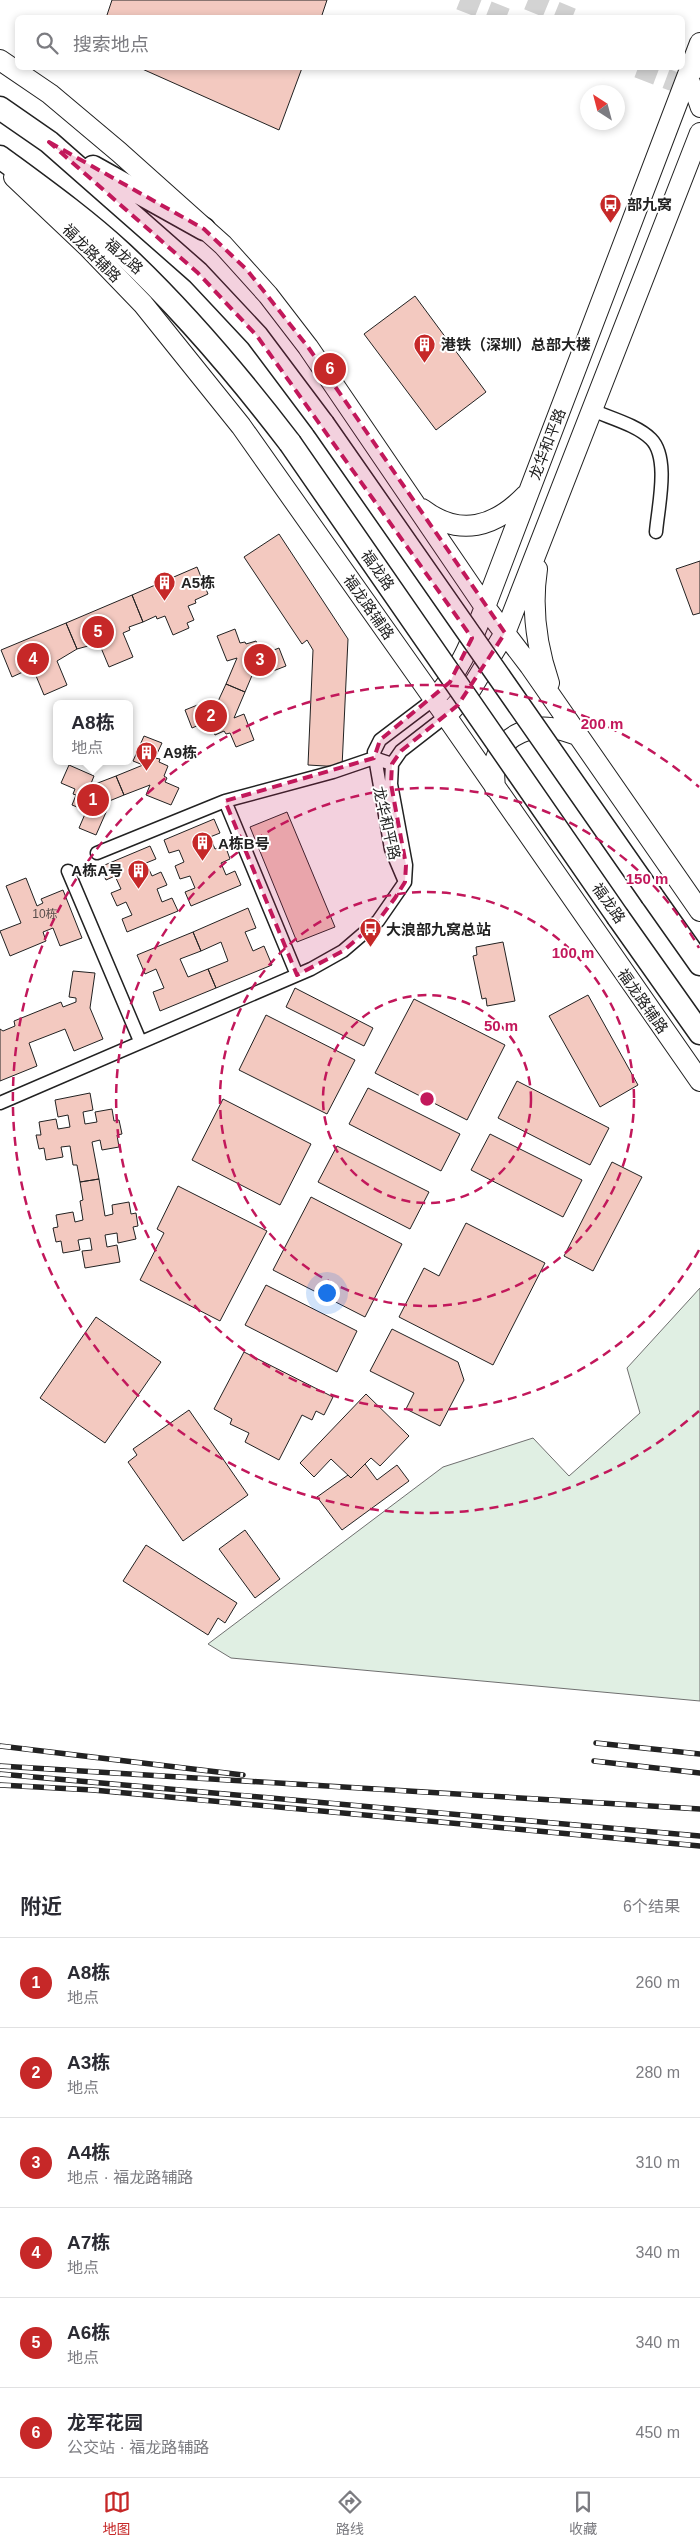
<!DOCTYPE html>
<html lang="zh">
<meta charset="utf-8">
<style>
body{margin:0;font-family:Helvetica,"Noto Sans SC",sans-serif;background:#f2f2f3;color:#2b2b33}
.compass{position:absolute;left:580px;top:85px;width:45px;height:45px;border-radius:50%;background:#fff;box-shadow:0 2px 8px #0003;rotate:324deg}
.you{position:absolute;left:326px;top:1292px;width:18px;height:18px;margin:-12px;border:4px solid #fff;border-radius:50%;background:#1a73e8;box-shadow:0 0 0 8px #1a73e833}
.badge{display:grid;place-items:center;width:32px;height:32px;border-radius:50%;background:#c62828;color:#fff;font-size:16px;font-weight:700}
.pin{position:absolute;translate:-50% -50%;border:2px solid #fff;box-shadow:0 1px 5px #0006}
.popup{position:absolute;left:53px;top:700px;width:80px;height:65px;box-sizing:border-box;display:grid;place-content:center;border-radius:8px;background:#fff;filter:drop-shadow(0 1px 4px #0005);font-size:16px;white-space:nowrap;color:#7c7c81}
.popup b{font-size:19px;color:#2b2b33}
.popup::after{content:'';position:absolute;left:50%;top:100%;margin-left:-10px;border:10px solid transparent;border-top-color:#fff}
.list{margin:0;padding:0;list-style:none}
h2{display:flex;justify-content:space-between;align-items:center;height:65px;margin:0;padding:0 20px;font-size:21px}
h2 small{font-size:16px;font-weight:400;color:#7c7c81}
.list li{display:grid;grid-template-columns:32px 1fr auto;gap:15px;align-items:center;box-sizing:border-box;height:90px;padding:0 20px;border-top:1px solid #e1e1e2}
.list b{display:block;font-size:19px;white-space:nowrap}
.list p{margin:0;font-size:16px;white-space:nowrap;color:#7c7c81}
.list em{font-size:16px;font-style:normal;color:#7c7c81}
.icon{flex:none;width:28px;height:28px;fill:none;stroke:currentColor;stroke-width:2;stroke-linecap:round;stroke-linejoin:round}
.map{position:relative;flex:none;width:700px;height:1872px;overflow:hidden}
.search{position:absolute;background:#fff;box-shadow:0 2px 8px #0003;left:15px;right:15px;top:15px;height:55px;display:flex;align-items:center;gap:12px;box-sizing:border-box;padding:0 18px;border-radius:8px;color:#7c7c81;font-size:19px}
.sheet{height:605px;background:#fff}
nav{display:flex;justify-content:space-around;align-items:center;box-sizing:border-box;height:70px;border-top:1px solid #e1e1e2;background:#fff;font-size:14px;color:#7c7c81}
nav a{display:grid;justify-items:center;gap:2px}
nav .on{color:#c62828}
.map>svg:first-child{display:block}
</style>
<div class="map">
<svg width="700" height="1872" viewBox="0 0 700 1872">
<rect width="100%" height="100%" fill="#fff"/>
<path fill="#e0efe3" stroke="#6f6f6f" d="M 700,1288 L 700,1701 L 231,1658 L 208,1644 L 443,1467 L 533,1438 L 569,1476 L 640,1413 L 627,1368 Z"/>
<path fill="#f3c9c0" stroke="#222" d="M 112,0 L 327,0 L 321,18 L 106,18 Z
M 140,68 L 302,68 L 279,130 Z
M 415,296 L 486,392 L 436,430 L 364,334 Z
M 279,534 L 348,639 L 342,767 L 308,765 L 313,650 L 307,640 L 302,644 L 244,557 Z
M 700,561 L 700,613 L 693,615 L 676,569 Z
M 197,567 L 208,594 L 195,600 L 196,603 L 188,606 L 194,620 L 187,623 L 189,628 L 173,635 L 165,616 L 157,619 L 156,616 L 143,622 L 132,595 Z
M 132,595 L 143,622 L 129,627 L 130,630 L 123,633 L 133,657 L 109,667 L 99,643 L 77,649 L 66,623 Z
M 66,623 L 77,649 L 57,661 L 67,685 L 44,695 L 34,671 L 26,674 L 25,671 L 12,677 L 1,650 Z
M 235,629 L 240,643 L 245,642 L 246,644 L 256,641 L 260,650 L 263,649 L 264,654 L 279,648 L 286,666 L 260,676 L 256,666 L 245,692 L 226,684 L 237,658 L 227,661 L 217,636 Z
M 226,684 L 245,692 L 234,718 L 244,714 L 254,740 L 236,747 L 230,733 L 226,734 L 224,731 L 215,735 L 211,725 L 208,727 L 206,722 L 192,728 L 185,710 L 210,700 L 214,710 Z
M 144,736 L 162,743 L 155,758 L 160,759 L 159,762 L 168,766 L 164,776 L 167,778 L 165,782 L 179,788 L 171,805 L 146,795 L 150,785 L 124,795 L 116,776 L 143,765 L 133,761 Z
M 69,765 L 94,776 L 90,786 L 116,776 L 124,795 L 97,806 L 107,810 L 96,835 L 79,828 L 85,814 L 80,812 L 82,809 L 72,805 L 76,795 L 73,794 L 75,789 L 61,783 Z
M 287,812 L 335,927 L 297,942 L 250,827 Z
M 214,819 L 220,833 L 210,837 L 215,849 L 225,845 L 230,859 L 221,863 L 226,875 L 235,871 L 241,885 L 191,906 L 185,892 L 195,888 L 190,876 L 180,879 L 175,866 L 184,862 L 179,850 L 169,853 L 164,840 Z
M 150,846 L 156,859 L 146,863 L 152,876 L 161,872 L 167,885 L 157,889 L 162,902 L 172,898 L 178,911 L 127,932 L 122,919 L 132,915 L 126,902 L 117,906 L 111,893 L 121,889 L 115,876 L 106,880 L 100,867 Z
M 26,878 L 37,906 L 43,903 L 41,899 L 63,890 L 82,938 L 60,946 L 53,928 L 43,932 L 46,941 L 10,956 L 0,931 L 21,923 L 6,886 Z
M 248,908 L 256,928 L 245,932 L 253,951 L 264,946 L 272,965 L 216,988 L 208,969 L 228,961 L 221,942 L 201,951 L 193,932 Z
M 193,932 L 201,951 L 180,959 L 188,977 L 208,969 L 216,988 L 160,1011 L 153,992 L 164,988 L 156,969 L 145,974 L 137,955 Z
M 503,942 L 515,1001 L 487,1006 L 486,998 L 482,999 L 473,956 L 477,955 L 476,947 Z
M 73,971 L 95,973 L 90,1008 L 103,1039 L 74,1051 L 65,1029 L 29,1043 L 37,1066 L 0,1081 L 0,1029 L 3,1031 L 15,1026 L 14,1021 L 61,1002 L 63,1007 L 76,1002 L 76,998 L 69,997 Z
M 295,988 L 373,1028 L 364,1046 L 286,1007 Z
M 588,995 L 638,1085 L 600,1107 L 549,1016 Z
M 414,999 L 505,1045 L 467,1120 L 375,1073 Z
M 266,1015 L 355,1060 L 327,1114 L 239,1070 Z
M 517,1081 L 609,1128 L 590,1165 L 498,1118 Z
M 368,1088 L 460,1134 L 441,1171 L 349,1124 Z
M 90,1093 L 93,1110 L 83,1112 L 85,1124 L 97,1122 L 95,1112 L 112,1109 L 114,1121 L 119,1120 L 122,1134 L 117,1135 L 119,1147 L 102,1150 L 100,1140 L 92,1142 L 99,1179 L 80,1182 L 77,1165 L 73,1165 L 70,1146 L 61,1147 L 63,1157 L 46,1160 L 44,1148 L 39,1149 L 36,1135 L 41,1135 L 39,1122 L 56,1119 L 58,1129 L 70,1127 L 68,1115 L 58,1117 L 55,1100 Z
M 223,1099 L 311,1144 L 280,1205 L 192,1160 Z
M 490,1134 L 582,1180 L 563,1217 L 471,1170 Z
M 337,1146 L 429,1192 L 410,1229 L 318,1182 Z
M 612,1162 L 642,1177 L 593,1271 L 564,1256 Z
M 99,1179 L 105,1216 L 113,1214 L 112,1205 L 129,1202 L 131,1214 L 136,1213 L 138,1226 L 133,1227 L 136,1239 L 118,1243 L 117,1233 L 105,1235 L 107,1247 L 117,1245 L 120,1262 L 85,1268 L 82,1251 L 92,1250 L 90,1238 L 78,1240 L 80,1250 L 63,1253 L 61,1241 L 56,1242 L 53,1228 L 58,1227 L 56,1215 L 73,1212 L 75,1222 L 83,1220 L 80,1201 L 83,1200 L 80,1182 Z
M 178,1186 L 267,1231 L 220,1321 L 140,1280 L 164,1233 L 157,1229 Z
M 311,1197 L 402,1244 L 365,1317 L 273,1270 Z
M 466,1223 L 545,1263 L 493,1365 L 399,1317 L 424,1268 L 439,1276 Z
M 266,1285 L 357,1331 L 337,1372 L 245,1325 Z
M 96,1317 L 161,1362 L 105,1443 L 40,1398 Z
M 392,1329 L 458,1362 L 464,1380 L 440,1426 L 406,1409 L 414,1393 L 370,1371 Z
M 244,1352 L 333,1397 L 324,1415 L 316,1411 L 312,1420 L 302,1415 L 279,1460 L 245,1442 L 249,1433 L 230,1424 L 232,1419 L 214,1409 Z
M 366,1394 L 409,1436 L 380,1466 L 371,1458 L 351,1478 L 331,1459 L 314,1477 L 300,1463 Z
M 189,1410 L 248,1495 L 183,1541 L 128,1462 L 137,1455 L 133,1449 Z
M 365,1464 L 377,1480 L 397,1465 L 409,1481 L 342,1530 L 317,1497 L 348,1475 L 351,1478 Z
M 245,1530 L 280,1579 L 255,1598 L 219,1549 Z
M 146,1545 L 237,1603 L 225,1623 L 218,1618 L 208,1635 L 123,1581 Z"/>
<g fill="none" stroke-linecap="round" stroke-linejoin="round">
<path stroke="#d3d3d3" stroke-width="20" stroke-dasharray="20 10" stroke-linecap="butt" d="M 460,0 L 506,18
M 528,0 L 572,18
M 638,68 L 699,91"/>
<defs>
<path id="street" d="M 592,410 C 610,418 637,425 651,439 C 670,458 658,507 656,532
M 225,801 L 297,975
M 97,853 L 225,801 L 333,772 L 374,758 L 392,764
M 68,871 L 140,1041
M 405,882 L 391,849 L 374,752 L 380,740 L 434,699
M 0,1103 L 311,969 L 343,951 L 378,921 L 405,882 L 406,865 L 391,784 L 392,764 L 401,751 L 446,716"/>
<path id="secondary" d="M 695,70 L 688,74 L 700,108"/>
<path id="primary" d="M 0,60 L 50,94 L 119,152 L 223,245 L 268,295 L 308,347 L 485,607 L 530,666 L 700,911
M 14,177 L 89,248 L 143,304 L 241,426 L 446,716 L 700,1081
M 422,509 C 460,538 495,527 526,495
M 537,569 C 531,609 536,645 549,683
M 434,699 C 460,672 471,642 485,607 L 700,43
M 446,716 L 471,689 L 505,633 L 700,133
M 495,788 C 494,776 493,764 498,753 C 507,735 532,725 551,728 C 560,729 569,732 577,735"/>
<path id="highway" d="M 0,108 L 49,142 L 198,273 L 257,336 L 323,424
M 0,157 C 42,188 84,218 122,253 C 184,311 238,375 290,443
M 93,167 L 204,229
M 652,896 L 700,964
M 618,917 L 700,1033"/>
</defs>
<use href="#street" stroke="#222" stroke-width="15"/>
<use href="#secondary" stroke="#222" stroke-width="20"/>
<use href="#primary" stroke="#222" stroke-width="22"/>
<use href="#highway" stroke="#222" stroke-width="25"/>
<use href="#street" stroke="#fff" stroke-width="12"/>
<use href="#secondary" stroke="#fff" stroke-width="18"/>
<use href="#primary" stroke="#fff" stroke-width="20"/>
<use href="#highway" stroke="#fff" stroke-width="22"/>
<defs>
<path id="rail" d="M 596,1743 L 700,1754
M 0,1746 L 243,1775
M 594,1761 L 700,1773
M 0,1766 L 700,1809
M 0,1774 L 700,1836
M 0,1785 L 93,1790 L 700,1846"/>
</defs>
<use href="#rail" stroke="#222" stroke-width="5.5"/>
<use href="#rail" stroke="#fff" stroke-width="4" stroke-dasharray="11" stroke-linecap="butt"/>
<defs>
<path id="highway-bridge" d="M 323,424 L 652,896
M 290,443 L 618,917"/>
</defs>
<use href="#highway-bridge" stroke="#222" stroke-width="25" stroke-linecap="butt"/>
<use href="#highway-bridge" stroke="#fff" stroke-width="22"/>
</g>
<path fill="#c2185b" fill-opacity="0.2" stroke="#c2185b" stroke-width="4" stroke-dasharray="10 6" stroke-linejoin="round" d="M 49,142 L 204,229 L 247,270 L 308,347 L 505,633 L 458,705 L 401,751 L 392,764 L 391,784 L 406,865 L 405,882 L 395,898 L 378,921 L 343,951 L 297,975 L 225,801 L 374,758 L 380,740 L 450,682 L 472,638 L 257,336 L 198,273 Z"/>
<g fill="none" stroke="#c2185b" stroke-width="2.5" stroke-dasharray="9 6">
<circle cx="427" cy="1099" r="104"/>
<circle cx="427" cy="1099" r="207"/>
<path d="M699 1250A311 311 0 1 1 699 948"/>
<path d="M699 1411A414 414 0 1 1 699 787"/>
</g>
<defs>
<symbol id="bus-pin" viewBox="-11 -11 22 30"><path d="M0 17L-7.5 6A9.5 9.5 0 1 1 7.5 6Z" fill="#c62828" stroke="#fff"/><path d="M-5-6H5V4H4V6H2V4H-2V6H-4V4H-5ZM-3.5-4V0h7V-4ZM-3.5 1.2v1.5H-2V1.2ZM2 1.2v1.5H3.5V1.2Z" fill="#fff"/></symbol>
<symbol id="building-pin" viewBox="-11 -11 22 30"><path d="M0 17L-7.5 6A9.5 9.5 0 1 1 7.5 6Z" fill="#c62828" stroke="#fff"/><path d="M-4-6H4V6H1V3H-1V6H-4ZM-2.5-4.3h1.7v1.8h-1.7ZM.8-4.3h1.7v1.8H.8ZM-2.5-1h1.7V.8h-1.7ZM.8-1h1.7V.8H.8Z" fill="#fff"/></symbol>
</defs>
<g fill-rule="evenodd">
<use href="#bus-pin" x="598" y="192" width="25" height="34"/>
<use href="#building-pin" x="412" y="332" width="25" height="34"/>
<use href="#building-pin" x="152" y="570" width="25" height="34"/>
<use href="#building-pin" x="134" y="740" width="25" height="34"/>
<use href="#building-pin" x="190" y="830" width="25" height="34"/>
<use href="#building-pin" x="126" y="858" width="25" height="34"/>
<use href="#bus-pin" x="358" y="916" width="25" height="34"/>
</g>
<g text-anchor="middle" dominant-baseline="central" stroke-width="4" stroke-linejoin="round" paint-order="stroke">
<g font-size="12" fill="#564c4a">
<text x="45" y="914">10栋</text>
</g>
<g font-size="15" font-weight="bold" fill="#222" stroke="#fff" text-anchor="start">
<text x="627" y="204">部九窝</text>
<text x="441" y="344">港铁（深圳）总部大楼</text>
<text x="181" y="582">A5栋</text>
<text x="163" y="752">A9栋</text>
<text x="218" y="843">A栋B号</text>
<text x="123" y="870" text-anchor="end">A栋A号</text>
<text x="386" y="929">大浪部九窝总站</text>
</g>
<g font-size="15" fill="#222" stroke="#fff">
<text transform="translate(92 253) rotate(45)">福龙路辅路</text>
<text transform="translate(124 256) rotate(42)">福龙路</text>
<text transform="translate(547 444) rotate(-69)">龙华和平路</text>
<text transform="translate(378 570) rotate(55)">福龙路</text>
<text transform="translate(369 607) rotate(55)">福龙路辅路</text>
<text transform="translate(387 823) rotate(77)">龙华和平路</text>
<text transform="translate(609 903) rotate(55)">福龙路</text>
<text transform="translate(643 1001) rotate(55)">福龙路辅路</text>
</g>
</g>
<circle cx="427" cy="1099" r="8" fill="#c2185b" stroke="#fff" stroke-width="2.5"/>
<g font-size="15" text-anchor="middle" font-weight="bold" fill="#c2185b" stroke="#fff" stroke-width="4" stroke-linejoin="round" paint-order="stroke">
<text x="602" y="729">200 m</text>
<text x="647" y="884">150 m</text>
<text x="573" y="958">100 m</text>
<text x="501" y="1031">50 m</text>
</g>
</svg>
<svg class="compass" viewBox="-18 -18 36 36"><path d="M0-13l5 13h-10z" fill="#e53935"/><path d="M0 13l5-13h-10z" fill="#7c7c81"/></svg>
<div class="you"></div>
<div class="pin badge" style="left:93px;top:800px">1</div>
<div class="popup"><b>A8栋</b>地点</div>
<div class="pin badge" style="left:211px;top:716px">2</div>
<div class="pin badge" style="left:260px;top:660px">3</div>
<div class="pin badge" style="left:33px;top:659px">4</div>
<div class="pin badge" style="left:98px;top:632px">5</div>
<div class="pin badge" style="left:330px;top:369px">6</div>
<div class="search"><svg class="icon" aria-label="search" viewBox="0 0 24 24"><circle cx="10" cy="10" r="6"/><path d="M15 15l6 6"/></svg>搜索地点</div>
</div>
<section class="sheet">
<h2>附近<small>6个结果</small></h2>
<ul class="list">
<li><span class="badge">1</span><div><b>A8栋</b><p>地点</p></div><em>260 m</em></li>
<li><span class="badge">2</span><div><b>A3栋</b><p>地点</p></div><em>280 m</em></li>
<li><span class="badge">3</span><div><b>A4栋</b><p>地点 · 福龙路辅路</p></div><em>310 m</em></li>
<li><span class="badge">4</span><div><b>A7栋</b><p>地点</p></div><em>340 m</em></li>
<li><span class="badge">5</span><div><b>A6栋</b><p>地点</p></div><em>340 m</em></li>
<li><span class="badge">6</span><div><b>龙军花园</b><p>公交站 · 福龙路辅路</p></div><em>450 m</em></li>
</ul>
</section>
<nav>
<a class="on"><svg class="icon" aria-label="map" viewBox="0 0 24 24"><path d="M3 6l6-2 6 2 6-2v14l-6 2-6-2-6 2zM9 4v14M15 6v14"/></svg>地图</a>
<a><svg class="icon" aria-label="directions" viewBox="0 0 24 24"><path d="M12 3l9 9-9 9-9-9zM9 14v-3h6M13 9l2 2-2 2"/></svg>路线</a>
<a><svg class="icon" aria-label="saved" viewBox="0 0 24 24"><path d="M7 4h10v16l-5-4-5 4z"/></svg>收藏</a>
</nav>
